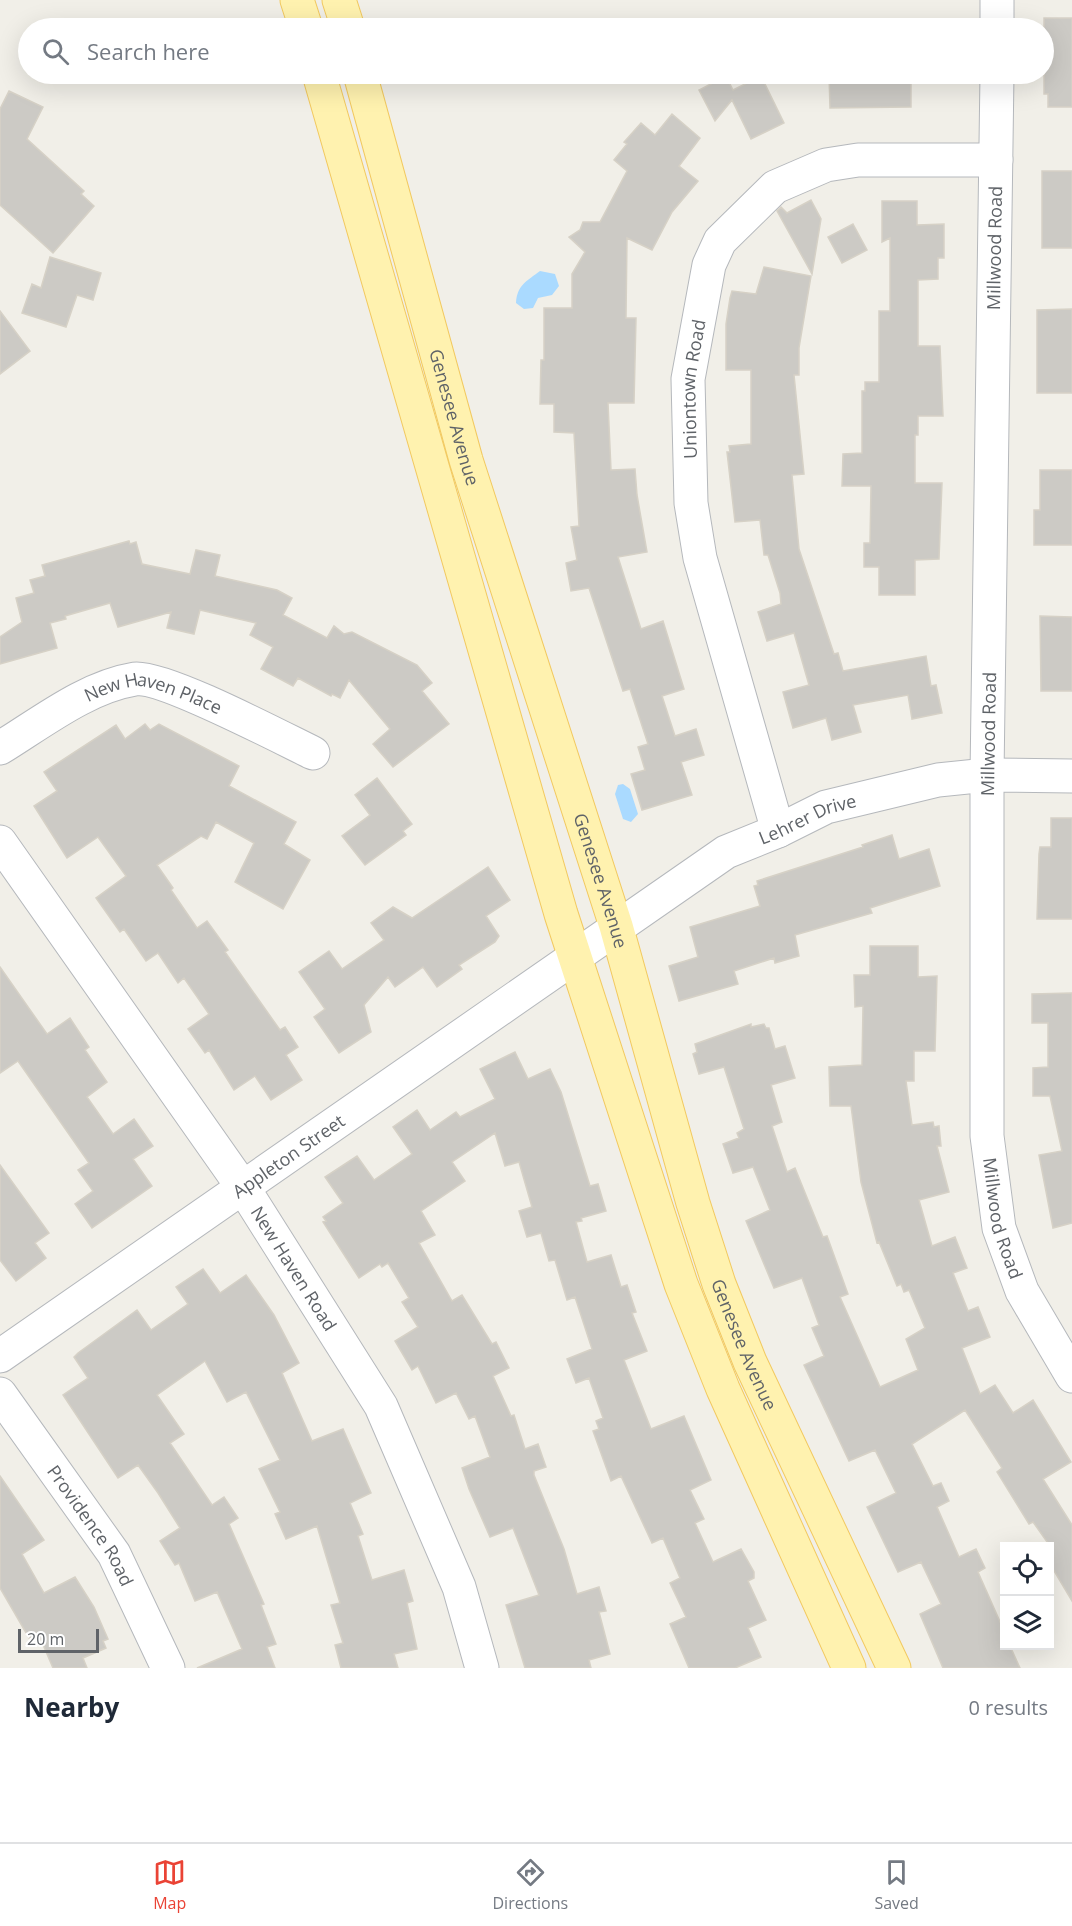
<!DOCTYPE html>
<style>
body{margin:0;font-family:"Open Sans",sans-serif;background:#f2f2f3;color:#1f2937}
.controls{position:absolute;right:18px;bottom:18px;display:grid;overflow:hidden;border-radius:0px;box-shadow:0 6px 24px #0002}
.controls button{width:54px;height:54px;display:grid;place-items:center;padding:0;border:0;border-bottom:2px solid #e0e1e3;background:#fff;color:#1f2937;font:30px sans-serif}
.scale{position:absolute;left:18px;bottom:15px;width:81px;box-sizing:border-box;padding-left:6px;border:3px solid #5f6368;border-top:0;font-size:16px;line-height:21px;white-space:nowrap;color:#5f6368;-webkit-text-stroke:4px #fff;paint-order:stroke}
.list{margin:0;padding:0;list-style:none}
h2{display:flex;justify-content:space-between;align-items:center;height:78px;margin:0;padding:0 24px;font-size:26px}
h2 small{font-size:20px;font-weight:400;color:#747a83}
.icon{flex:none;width:33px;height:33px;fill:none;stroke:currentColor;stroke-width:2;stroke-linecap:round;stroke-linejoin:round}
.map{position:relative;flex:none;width:1072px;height:1668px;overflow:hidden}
.search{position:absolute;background:#fff;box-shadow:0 6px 24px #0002;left:18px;right:18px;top:18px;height:66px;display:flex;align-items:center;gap:15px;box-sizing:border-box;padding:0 21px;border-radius:33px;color:#747a83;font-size:22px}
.sheet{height:174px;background:#fff}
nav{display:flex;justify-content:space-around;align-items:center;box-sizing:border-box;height:84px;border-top:2px solid #e0e1e3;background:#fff;font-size:16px;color:#747a83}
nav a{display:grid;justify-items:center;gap:3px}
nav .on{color:#ea4335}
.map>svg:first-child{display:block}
</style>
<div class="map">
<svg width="1072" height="1668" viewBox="0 0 1072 1668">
<rect width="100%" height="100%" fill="#f1efe8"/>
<path fill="#aadaff" d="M 540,271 L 555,274 L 559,286 L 552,295 L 538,298 L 533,308 L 524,309 L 516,303 C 517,285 527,281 540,271 Z
M 623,784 L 630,789 L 638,814 L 631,822 L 623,819 L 615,794 L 618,785 Z"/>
<path fill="#cccac5" stroke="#d6d1c6" stroke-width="1.5" d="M 1044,18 L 1072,18 L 1072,107 L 1048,107 L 1048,94 L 1044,94 Z
M 829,74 L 911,74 L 911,107 L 830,108 Z
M 726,76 L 733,90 L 761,76 L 784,123 L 751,139 L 732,100 L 715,121 L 699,90 Z
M 9,91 L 43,107 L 27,139 L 84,191 L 81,194 L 94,206 L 53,253 L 0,205 L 0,109 Z
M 672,114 L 700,138 L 679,166 L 698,181 L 672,212 L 652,250 L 627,238 L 626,318 L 636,318 L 634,403 L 608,403 L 611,470 L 635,469 L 637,495 L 647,552 L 618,557 L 641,629 L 663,621 L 684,689 L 662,696 L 675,736 L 696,729 L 704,755 L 681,762 L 692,795 L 642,810 L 631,774 L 645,770 L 638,747 L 648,744 L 630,689 L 623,691 L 589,588 L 571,591 L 566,563 L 577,560 L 571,527 L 579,526 L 574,433 L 554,432 L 554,404 L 540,404 L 541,360 L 544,360 L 544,308 L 572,308 L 572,274 L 585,252 L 569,237 L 580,230 L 583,222 L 600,222 L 627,171 L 614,160 L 627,144 L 624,142 L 641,123 L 655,135 Z
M 1042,171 L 1072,171 L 1072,248 L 1042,248 Z
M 811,200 L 821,219 L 812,274 L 777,211 L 781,207 L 787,213 Z
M 882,201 L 917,201 L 917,225 L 944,224 L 944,258 L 938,258 L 938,279 L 918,280 L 918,346 L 940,346 L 943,416 L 918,416 L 918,435 L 915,435 L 915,483 L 942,483 L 939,559 L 915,560 L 915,595 L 879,595 L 879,567 L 864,567 L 864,543 L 870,543 L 871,486 L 842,486 L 843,454 L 862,453 L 862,391 L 865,391 L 865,382 L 879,382 L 879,311 L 890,311 L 890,238 L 882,242 Z
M 853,224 L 867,250 L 842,263 L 828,237 Z
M 50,257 L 101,273 L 93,300 L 77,295 L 66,327 L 22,313 L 32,284 L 41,288 Z
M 764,267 L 811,276 L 799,348 L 799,375 L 794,375 L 804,474 L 792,475 L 799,549 L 834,654 L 838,653 L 843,671 L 926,656 L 931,686 L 936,685 L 942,713 L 912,719 L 908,695 L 853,705 L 861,732 L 832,740 L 826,718 L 793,728 L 783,692 L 809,685 L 794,633 L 767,641 L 758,612 L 781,604 L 780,593 L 768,555 L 764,555 L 760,520 L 735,522 L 727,452 L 730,452 L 729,446 L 751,444 L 751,370 L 726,370 L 726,324 L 730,298 L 732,291 L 756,294 Z
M 1072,309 L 1072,393 L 1037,393 L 1037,310 Z
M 0,311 L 30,351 L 0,374 Z
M 1040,470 L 1072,470 L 1072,545 L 1034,545 L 1034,510 L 1040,510 Z
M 129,541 L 130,544 L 136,542 L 142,564 L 190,574 L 196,550 L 220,555 L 215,576 L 277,590 L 292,598 L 283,615 L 327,638 L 334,626 L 344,634 L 352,632 L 417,665 L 432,683 L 422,691 L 449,724 L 393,767 L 373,744 L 390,729 L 349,680 L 340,698 L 332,694 L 331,696 L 298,678 L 293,686 L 261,669 L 273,647 L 250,635 L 256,623 L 200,610 L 194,634 L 167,628 L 171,612 L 118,627 L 110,603 L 65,616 L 66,619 L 50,623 L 57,648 L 0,664 L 0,637 L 22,622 L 16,598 L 34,593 L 30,580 L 45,576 L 42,565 Z
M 1040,616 L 1072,617 L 1072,691 L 1041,691 Z
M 145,724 L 150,730 L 159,724 L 239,766 L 229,786 L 296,822 L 284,844 L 310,860 L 283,909 L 235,882 L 254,843 L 216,822 L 207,839 L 201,836 L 157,865 L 173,888 L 171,890 L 197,928 L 207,921 L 228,950 L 225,952 L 280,1030 L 285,1027 L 298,1047 L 286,1055 L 302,1080 L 271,1100 L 255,1076 L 234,1090 L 209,1050 L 205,1053 L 188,1029 L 209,1014 L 184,978 L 178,983 L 158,953 L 146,961 L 124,929 L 120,932 L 96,898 L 126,876 L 98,837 L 67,858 L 34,806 L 57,791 L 44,772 L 116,725 L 125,739 Z
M 377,778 L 412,824 L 403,831 L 406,835 L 365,865 L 342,836 L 370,815 L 355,795 Z
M 1051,818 L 1072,818 L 1072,919 L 1037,919 L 1039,854 L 1040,847 L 1051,847 Z
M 892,835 L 899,859 L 929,849 L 940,886 L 870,908 L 872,913 L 795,935 L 799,956 L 775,963 L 774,958 L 734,971 L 738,984 L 679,1001 L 669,966 L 698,957 L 690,927 L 760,906 L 754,886 L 758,885 L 757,881 L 863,847 L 862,845 Z
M 488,867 L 510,900 L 486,916 L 499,936 L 495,942 L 459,965 L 462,969 L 437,987 L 423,967 L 395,987 L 388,977 L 364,1005 L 371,1032 L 339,1053 L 314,1017 L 325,1009 L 299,972 L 329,951 L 342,969 L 384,940 L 371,923 L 393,907 L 412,918 Z
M 870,946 L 918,946 L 918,977 L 937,976 L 935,1051 L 914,1051 L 914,1081 L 906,1081 L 912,1125 L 933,1122 L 934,1127 L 939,1126 L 941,1146 L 937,1146 L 949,1192 L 919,1200 L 932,1246 L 955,1237 L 967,1268 L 953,1273 L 968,1311 L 978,1307 L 990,1337 L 962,1348 L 980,1394 L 995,1385 L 1013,1413 L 1033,1400 L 1071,1462 L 1043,1479 L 1072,1525 L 1072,1601 L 1050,1564 L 1050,1546 L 1033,1522 L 1029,1524 L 997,1472 L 1002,1468 L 965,1410 L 912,1444 L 933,1486 L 941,1483 L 949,1501 L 937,1507 L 959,1557 L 976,1549 L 985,1568 L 978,1572 L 1005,1633 L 1005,1646 L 1010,1646 L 1020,1668 L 943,1668 L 920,1614 L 941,1604 L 921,1562 L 898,1572 L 867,1507 L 896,1493 L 875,1450 L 849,1461 L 804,1365 L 824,1356 L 812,1328 L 819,1325 L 802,1278 L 774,1288 L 746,1221 L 770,1210 L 753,1167 L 733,1173 L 723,1144 L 739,1138 L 737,1133 L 744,1129 L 724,1067 L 699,1074 L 693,1054 L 697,1052 L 695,1044 L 751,1024 L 751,1027 L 764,1024 L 766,1028 L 769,1028 L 775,1049 L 785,1046 L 795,1078 L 771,1085 L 782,1122 L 772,1126 L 787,1172 L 795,1168 L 823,1237 L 827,1236 L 848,1294 L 840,1297 L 880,1387 L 918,1370 L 906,1339 L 925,1328 L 909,1290 L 904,1292 L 901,1284 L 897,1286 L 879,1242 L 877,1243 L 861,1182 L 851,1106 L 830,1106 L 829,1067 L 862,1065 L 863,1006 L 855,1007 L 854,975 L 870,975 Z
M 0,967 L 47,1034 L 70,1018 L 89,1047 L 85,1050 L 107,1082 L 87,1097 L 113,1134 L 134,1119 L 153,1146 L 133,1159 L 152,1186 L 92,1228 L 75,1204 L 93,1191 L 78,1170 L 89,1163 L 18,1061 L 0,1073 Z
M 1072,993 L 1072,1223 L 1053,1228 L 1039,1155 L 1062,1151 L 1050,1096 L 1033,1096 L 1033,1068 L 1048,1067 L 1048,1023 L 1032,1023 L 1032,994 Z
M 515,1052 L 528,1079 L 550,1069 L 561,1092 L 590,1186 L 598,1184 L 606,1211 L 581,1218 L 582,1221 L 576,1222 L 587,1262 L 611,1255 L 621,1287 L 627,1285 L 636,1312 L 632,1313 L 647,1351 L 624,1360 L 651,1429 L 684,1416 L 711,1480 L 690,1490 L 704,1519 L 695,1523 L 713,1562 L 741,1549 L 754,1572 L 754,1578 L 748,1581 L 766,1620 L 748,1628 L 761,1657 L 735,1668 L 689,1668 L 670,1624 L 686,1617 L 670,1583 L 680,1578 L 663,1538 L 652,1543 L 621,1476 L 611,1481 L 593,1431 L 599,1429 L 596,1421 L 603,1418 L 589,1378 L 576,1383 L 567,1359 L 592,1349 L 575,1297 L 567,1300 L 555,1260 L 549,1261 L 541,1233 L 527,1237 L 519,1211 L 532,1207 L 519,1162 L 505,1166 L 495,1133 L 452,1162 L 465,1181 L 421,1211 L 435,1235 L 419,1243 L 452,1301 L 462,1295 L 492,1344 L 496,1342 L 509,1368 L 493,1376 L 511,1416 L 514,1415 L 525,1449 L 538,1444 L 546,1467 L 534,1471 L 534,1475 L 564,1549 L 577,1594 L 599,1587 L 606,1611 L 599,1612 L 610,1654 L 589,1660 L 591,1668 L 525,1668 L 506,1605 L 539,1595 L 513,1528 L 490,1537 L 469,1489 L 462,1468 L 490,1457 L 475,1416 L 469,1419 L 456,1393 L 436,1403 L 418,1366 L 412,1370 L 395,1341 L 418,1327 L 402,1302 L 409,1298 L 388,1263 L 382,1267 L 380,1264 L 359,1278 L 323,1222 L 326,1221 L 323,1217 L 343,1203 L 325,1177 L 357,1156 L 374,1180 L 412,1154 L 393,1127 L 417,1110 L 430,1130 L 456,1112 L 460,1117 L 495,1099 L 480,1069 Z
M 0,1165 L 49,1233 L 35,1243 L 46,1258 L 16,1281 L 0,1260 Z
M 203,1269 L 220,1293 L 246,1275 L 274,1315 L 299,1363 L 282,1373 L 312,1441 L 343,1429 L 371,1493 L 350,1503 L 363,1534 L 358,1536 L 372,1580 L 404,1570 L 413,1601 L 407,1603 L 417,1649 L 394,1654 L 398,1668 L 341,1668 L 335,1645 L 343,1643 L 331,1605 L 340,1603 L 317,1526 L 286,1539 L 275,1514 L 280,1512 L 259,1469 L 280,1460 L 246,1392 L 227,1402 L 205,1361 L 157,1395 L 184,1434 L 170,1443 L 212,1505 L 224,1497 L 238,1518 L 229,1524 L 264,1604 L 261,1605 L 276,1644 L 267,1647 L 275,1668 L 197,1668 L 242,1649 L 217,1592 L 195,1601 L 179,1563 L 175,1565 L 160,1541 L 180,1528 L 158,1493 L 138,1465 L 118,1478 L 63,1395 L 88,1378 L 74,1357 L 78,1353 L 137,1310 L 151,1330 L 188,1304 L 176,1287 Z
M 0,1476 L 44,1540 L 22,1554 L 44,1593 L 75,1577 L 94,1607 L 108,1639 L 103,1641 L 106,1648 L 83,1658 L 87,1668 L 53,1668 L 38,1633 L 29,1638 L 0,1588 Z"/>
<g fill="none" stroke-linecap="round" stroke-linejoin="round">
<defs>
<g id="minor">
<path d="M 997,28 L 997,0"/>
<path id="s1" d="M 997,74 L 987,775 L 987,1136 L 999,1228 L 1022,1291 L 1072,1376"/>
<path id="s2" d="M 0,748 C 41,723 86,687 135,679 C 162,675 282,738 313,753"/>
<path id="s3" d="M 778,831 L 700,558 L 691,503 L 688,379 L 709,265 L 720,241 L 775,187 L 826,165 L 858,160 L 996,160"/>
<path id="s4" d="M 0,842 L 244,1189 L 381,1406 L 459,1587 L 482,1668"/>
<path id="s5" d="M 0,1356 L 726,852 L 778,831 L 826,807 L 938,780 L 987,775 L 1072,776"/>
<path id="s6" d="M 0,1394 L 114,1554 L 168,1668"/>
</g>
<g id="major">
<path d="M 297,0 L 306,28"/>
<path d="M 339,0 L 348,28"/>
<path d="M 319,74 L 561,914 L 681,1284 L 723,1389 L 849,1668"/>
<path id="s7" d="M 360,74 L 466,460 L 616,926 L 693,1203 L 719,1284 L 750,1362 L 894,1668"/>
</g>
</defs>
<use href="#minor" stroke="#b5b8bc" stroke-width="35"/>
<use href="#major" stroke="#f2c960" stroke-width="35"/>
<use href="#minor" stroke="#fff" stroke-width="33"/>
<use href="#major" stroke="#fff2af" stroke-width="33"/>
</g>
<g text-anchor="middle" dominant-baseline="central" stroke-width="4.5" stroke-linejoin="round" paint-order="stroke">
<g font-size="18" fill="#5f6368" stroke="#fff">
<text transform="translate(994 248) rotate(-89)">Millwood Road</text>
<text stroke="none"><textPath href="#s3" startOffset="454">Uniontown Road</textPath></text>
<text stroke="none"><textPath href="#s7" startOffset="356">Genesee Avenue</textPath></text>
<text stroke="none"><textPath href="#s2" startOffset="172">New Haven Place</textPath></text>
<text transform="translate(988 734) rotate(-89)">Millwood Road</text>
<text stroke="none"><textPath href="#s5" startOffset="972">Lehrer Drive</textPath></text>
<text stroke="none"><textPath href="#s7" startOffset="842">Genesee Avenue</textPath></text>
<text stroke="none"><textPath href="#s5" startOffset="351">Appleton Street</textPath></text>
<text stroke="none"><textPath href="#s1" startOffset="1146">Millwood Road</textPath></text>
<text stroke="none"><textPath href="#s4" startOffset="518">New Haven Road</textPath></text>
<text stroke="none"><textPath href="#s7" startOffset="1328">Genesee Avenue</textPath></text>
<text stroke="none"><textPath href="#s6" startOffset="160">Providence Road</textPath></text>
</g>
</g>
</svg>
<div class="controls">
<button><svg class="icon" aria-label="locate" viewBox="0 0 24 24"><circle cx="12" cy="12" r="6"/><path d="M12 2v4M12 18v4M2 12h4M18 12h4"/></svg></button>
<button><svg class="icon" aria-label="layers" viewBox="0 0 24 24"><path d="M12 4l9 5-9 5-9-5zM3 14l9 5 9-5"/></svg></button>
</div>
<div class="scale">20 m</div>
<div class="search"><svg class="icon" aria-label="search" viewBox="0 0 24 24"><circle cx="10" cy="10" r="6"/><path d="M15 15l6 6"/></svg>Search here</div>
</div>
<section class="sheet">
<h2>Nearby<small>0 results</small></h2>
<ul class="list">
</ul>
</section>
<nav>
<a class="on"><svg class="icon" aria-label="map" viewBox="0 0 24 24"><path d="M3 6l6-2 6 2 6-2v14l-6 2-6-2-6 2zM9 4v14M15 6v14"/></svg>Map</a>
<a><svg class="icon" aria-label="directions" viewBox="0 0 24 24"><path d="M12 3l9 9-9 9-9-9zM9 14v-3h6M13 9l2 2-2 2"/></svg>Directions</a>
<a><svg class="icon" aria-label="saved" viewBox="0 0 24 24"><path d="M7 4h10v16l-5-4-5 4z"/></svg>Saved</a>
</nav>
